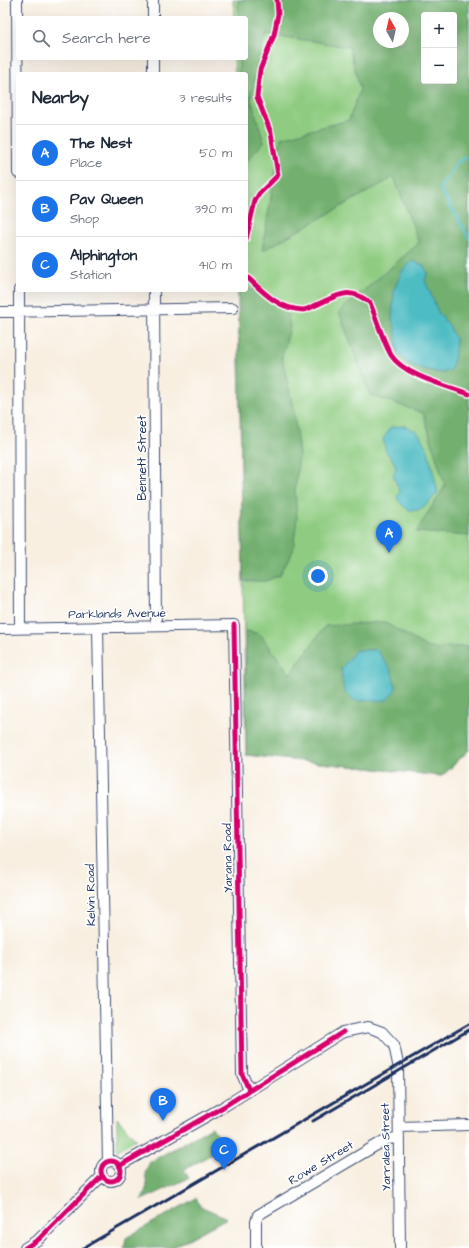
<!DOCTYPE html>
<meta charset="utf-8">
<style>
body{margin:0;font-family:"Architects Daughter",sans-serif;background:#f6f6f7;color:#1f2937}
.controls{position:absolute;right:12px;top:12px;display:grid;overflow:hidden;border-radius:4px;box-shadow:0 4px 16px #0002}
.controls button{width:36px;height:36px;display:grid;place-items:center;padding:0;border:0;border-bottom:1px solid #e0e1e3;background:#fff;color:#1f2937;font:20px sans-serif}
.compass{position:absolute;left:373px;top:12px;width:36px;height:36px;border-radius:50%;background:#fff;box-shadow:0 4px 16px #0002;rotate:352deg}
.you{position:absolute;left:318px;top:576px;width:14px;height:14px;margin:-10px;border:3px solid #fff;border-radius:50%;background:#1a73e8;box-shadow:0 0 0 6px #1a73e833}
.badge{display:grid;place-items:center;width:26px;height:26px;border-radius:50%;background:#1a73e8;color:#fff;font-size:13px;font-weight:700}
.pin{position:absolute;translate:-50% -33px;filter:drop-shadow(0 1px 2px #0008)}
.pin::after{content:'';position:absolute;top:21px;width:14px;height:12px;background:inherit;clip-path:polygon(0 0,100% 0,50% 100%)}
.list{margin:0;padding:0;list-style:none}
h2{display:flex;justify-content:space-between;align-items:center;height:52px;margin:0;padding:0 16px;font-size:17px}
h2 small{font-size:13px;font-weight:400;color:#747a83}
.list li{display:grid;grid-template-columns:26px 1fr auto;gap:12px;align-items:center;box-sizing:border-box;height:56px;padding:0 16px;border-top:1px solid #e0e1e3}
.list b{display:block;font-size:15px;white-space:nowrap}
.list p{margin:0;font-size:13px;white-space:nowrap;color:#747a83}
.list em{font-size:13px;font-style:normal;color:#747a83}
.icon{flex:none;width:22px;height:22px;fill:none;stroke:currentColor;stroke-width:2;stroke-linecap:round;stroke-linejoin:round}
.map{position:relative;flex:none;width:469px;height:1248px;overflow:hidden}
.search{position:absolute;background:#fff;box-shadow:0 4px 16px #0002;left:16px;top:16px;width:232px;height:44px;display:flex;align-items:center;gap:10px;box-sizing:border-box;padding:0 14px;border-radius:4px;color:#747a83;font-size:15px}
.panel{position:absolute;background:#fff;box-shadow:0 4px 16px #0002;left:16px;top:72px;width:232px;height:220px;border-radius:4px}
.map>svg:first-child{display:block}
</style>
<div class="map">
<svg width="469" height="1248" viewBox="0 0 469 1248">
<rect width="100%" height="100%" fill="#fff"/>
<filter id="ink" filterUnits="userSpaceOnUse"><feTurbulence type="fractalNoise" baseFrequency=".025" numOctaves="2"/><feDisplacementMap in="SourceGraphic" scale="8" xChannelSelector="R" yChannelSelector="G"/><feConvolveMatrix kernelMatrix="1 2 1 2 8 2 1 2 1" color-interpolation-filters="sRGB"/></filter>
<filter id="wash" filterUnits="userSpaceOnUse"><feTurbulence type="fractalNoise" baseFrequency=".012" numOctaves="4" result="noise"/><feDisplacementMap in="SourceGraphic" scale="16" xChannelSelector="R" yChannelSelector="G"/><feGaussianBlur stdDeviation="0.9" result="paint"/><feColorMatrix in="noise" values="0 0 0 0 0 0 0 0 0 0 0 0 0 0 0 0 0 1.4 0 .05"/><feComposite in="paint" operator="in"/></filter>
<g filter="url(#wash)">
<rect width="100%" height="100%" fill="#f8efe1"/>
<path fill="#8fcc81" stroke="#557e70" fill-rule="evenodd" d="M 233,0 L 469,0 L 469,750 L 442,776 L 246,755 L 238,290 L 246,290 L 246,74 L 235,74 L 234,58 L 246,58 L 246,18 L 234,18 ZM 424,15 L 454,15 L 454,81 L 424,81 ZM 379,18 L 403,18 L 403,42 L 379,42 Z
M 117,1118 L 136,1139 L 117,1151 Z"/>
<path fill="#73b06f" stroke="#477066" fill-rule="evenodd" d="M 238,0 L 469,0 L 469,536 L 416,532 L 445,486 L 423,413 L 370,395 L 339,312 L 419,243 L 394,177 L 262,251 L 281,138 L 349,120 L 360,89 L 349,47 L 266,34 L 258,60 L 251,99 L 264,142 L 246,162 L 246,74 L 239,74 L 239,58 L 246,58 L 246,18 L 239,18 ZM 424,15 L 454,15 L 454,81 L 424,81 ZM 379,18 L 403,18 L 403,42 L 379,42 Z
M 246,288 L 254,290 L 287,310 L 290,327 L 282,357 L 294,412 L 299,455 L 295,490 L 297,517 L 293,551 L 280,575 L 266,581 L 243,581 L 238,290 L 246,290 Z
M 384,622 L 428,648 L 469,646 L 469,750 L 442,776 L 246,755 L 246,631 L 260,634 L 290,674 L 325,626 Z
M 212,1127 L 224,1147 L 184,1170 L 189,1178 L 142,1200 L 147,1186 L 145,1172 L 150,1162 Z
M 196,1198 L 200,1206 L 227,1218 L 172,1248 L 124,1248 L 126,1238 Z"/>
<path fill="#4dbcc3" stroke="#347690" d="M 413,261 L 423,265 L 428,273 L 425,280 L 439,314 L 449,325 L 456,341 L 454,360 L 451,370 L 442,373 L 420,368 L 408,363 L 398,353 L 395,328 L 392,320 L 394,290 L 402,271 Z
M 406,426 L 418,432 L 428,451 L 438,492 C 426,507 412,522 397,498 L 400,492 L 393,475 L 396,468 L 393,460 L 386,452 L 383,439 L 391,427 Z
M 356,650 L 377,650 L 391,670 L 396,689 L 387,700 L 356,701 L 344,692 L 341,669 Z"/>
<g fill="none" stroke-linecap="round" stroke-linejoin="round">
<path stroke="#4dbcc3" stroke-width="3" d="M 469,156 L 458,162 L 440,188 L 469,238"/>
</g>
</g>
<g filter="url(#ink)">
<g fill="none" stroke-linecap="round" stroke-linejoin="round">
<defs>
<path id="minor" d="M 17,0 L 18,173
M 153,0 L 153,18
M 153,58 L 153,74
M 19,290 L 20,628
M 154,290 L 156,626
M 0,312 L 233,308
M 98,627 L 108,1162
M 0,629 L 234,625 L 242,1074 L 249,1090
M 399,1127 L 469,1125
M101 1171a10 10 0 1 1 20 0a10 10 0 1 1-20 0Z
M 119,1166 L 223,1107 L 343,1032 L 368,1027 L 382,1032 L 394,1045 L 398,1064 L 400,1248
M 25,1248 L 39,1239 L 102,1176
M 256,1248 L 256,1222 L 258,1215 L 387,1139 L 399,1138"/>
</defs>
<use href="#minor" stroke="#3c4c72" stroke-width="12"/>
<use href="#minor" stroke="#fff" stroke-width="10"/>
<path stroke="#1b2f5e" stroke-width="3" d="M 313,1121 L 469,1030
M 83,1248 L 469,1024"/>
<defs>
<path id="cycleway" d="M 246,239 L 255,201 L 259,194 L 278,175 L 271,133 L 257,97 L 260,70 L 274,35 L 278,14 L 277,0
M 246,276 C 263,292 278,309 303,310 C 307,310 311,307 314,306 C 337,296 349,285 370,303 C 377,320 382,339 391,355 C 403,375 447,386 469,394
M 234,625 L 242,1074 L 249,1090
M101 1171a10 10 0 1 1 20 0a10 10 0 1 1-20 0Z
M 119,1166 L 223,1107 L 343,1032
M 25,1248 L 39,1239 L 102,1176"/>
</defs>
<use href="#cycleway" stroke="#fff" stroke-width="8"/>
<use href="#cycleway" stroke="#d6006c" stroke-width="5"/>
</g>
</g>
<g text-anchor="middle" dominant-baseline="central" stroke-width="3.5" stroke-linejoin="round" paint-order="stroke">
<g font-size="12" fill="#1b2f5e" stroke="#fff">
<text transform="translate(142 458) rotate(-90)">Bennett Street</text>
<text transform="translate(117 614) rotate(-1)">Parklands Avenue</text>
<text transform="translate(228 858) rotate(-91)">Yarana Road</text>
<text transform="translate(91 895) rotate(-91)">Kelvin Road</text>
<text transform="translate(386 1147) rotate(-91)">Yarralea Street</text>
<text transform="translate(321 1163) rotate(-31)">Rowe Street</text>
</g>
</g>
</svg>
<div class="controls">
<button>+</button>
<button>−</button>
</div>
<svg class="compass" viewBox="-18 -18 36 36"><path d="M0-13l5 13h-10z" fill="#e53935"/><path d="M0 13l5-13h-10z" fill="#747a83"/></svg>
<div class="you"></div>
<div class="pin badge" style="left:389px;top:553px">A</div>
<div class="pin badge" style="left:163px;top:1121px">B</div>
<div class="pin badge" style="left:224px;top:1170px">C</div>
<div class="search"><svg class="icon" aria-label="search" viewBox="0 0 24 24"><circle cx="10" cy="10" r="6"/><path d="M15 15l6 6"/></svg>Search here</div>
<section class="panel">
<h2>Nearby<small>3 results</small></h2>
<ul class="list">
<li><span class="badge">A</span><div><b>The Nest</b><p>Place</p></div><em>50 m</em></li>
<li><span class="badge">B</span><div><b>Pav Queen</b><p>Shop</p></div><em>390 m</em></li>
<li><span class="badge">C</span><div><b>Alphington</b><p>Station</p></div><em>410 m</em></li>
</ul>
</section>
</div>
